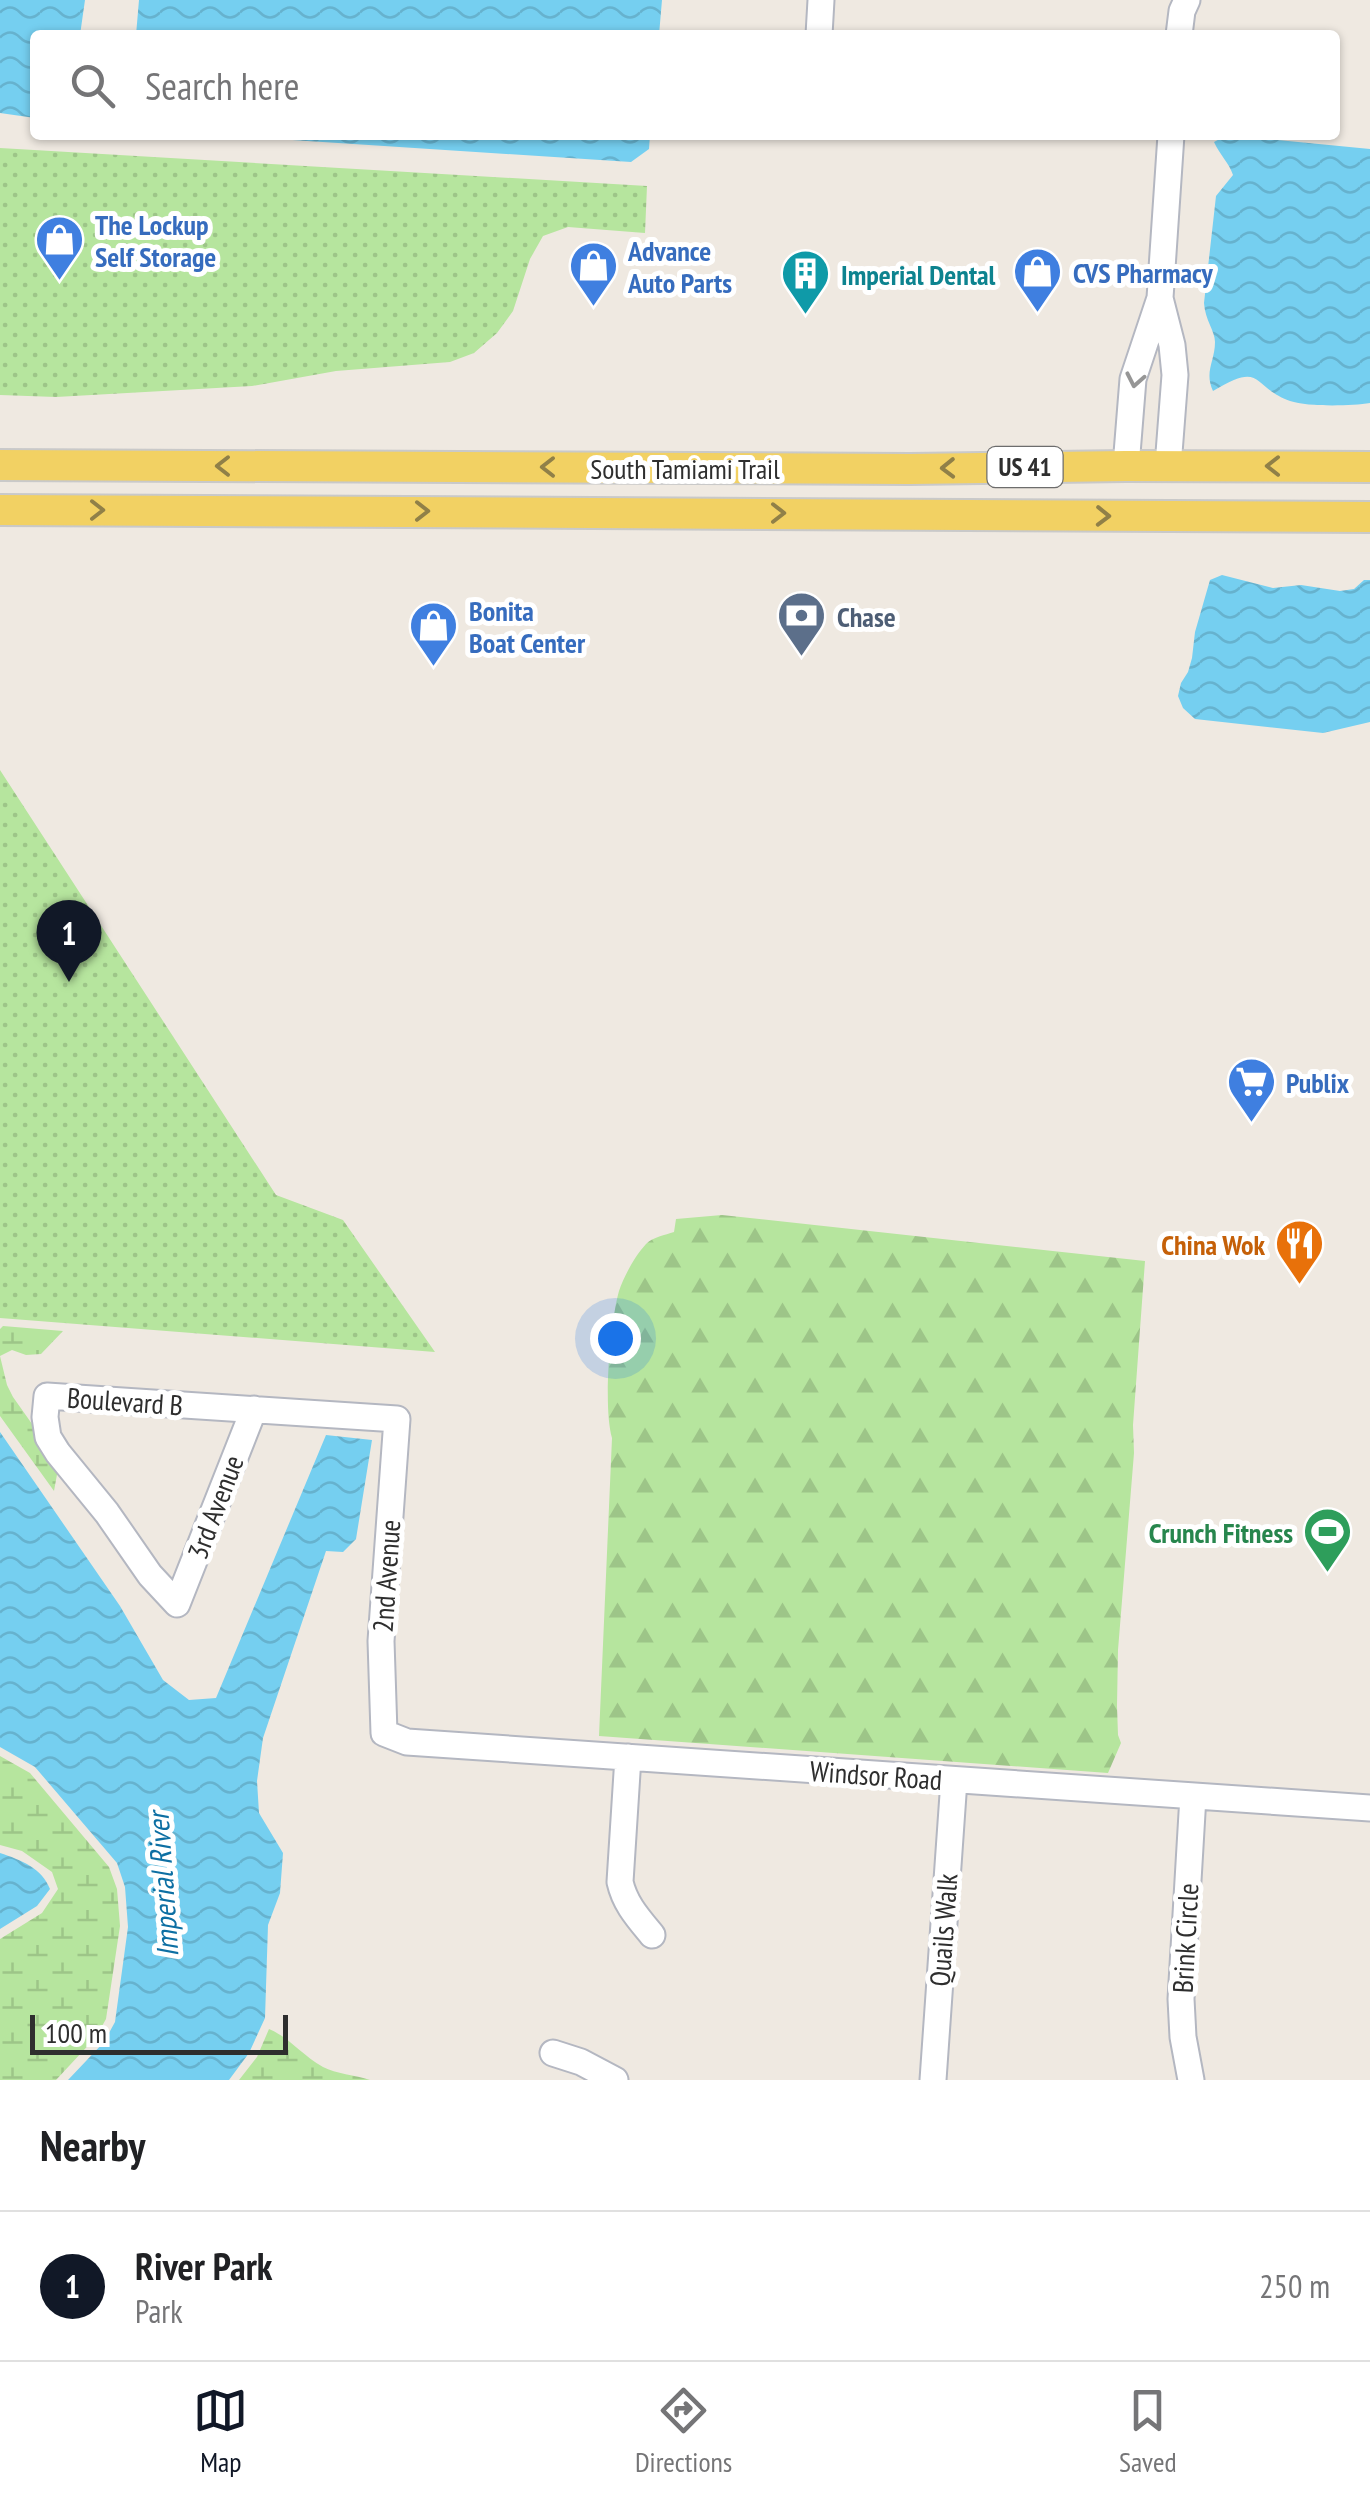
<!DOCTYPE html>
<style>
body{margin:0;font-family:"PT Sans Narrow",sans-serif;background:#f2f2f2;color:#202124}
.scale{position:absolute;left:30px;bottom:25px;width:258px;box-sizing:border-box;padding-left:10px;border:5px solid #2e2e2e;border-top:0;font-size:28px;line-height:35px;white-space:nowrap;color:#2e2e2e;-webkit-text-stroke:8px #fff;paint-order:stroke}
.you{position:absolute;left:615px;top:1338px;width:35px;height:35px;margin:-25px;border:8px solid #fff;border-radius:50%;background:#1a73e8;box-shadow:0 0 0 15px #1a73e833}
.badge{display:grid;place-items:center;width:65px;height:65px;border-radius:50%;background:#111827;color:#fff;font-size:32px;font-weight:700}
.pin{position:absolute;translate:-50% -82px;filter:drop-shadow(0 2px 5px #0008)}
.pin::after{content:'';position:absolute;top:52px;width:35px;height:30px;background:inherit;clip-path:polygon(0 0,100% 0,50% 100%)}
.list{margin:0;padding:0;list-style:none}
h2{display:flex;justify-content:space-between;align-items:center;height:130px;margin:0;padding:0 40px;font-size:42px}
h2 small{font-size:32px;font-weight:400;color:#757577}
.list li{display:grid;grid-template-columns:65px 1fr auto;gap:30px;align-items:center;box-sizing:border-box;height:150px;padding:0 40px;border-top:2px solid #e0e0e0}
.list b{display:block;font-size:38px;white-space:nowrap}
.list p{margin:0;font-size:32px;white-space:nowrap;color:#757577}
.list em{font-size:32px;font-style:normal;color:#757577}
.icon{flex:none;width:55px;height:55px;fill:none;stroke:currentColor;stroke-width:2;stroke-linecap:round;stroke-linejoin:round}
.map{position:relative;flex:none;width:1370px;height:2080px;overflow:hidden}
.search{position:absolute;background:#fff;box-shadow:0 2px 8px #0004;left:30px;right:30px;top:30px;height:110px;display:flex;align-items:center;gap:25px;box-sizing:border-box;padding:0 35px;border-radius:10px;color:#757577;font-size:38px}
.sheet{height:280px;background:#fff}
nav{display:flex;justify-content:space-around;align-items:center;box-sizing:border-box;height:140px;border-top:2px solid #e0e0e0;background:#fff;font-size:28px;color:#757577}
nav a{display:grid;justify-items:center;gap:5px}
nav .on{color:#111827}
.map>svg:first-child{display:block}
</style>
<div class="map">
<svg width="1370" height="2080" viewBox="0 0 1370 2080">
<defs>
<pattern id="forest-firs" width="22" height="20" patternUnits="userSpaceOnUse" patternTransform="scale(2.5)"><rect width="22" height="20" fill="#b6e59e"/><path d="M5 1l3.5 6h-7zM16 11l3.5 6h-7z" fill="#9dc588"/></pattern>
<pattern id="wetland-marsh" width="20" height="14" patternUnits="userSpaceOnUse" patternTransform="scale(2.5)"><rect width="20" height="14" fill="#b6e59e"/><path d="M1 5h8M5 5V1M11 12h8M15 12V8" fill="none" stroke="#9dc588"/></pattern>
<pattern id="park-dots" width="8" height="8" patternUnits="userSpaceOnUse" patternTransform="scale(2.5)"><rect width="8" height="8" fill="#b6e59e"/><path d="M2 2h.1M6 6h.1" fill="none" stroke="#9dc588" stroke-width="1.8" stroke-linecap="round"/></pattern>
<pattern id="water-waves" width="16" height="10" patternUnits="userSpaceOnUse" patternTransform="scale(2.5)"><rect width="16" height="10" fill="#75cff0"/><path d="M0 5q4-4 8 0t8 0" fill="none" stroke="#66b2ce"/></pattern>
</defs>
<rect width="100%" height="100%" fill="#efe9e1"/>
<path fill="url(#forest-firs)" d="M 722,1215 L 1145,1261 L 1133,1425 L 1134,1453 L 1118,1650 L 1117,1706 L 1118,1735 L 1121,1743 L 1108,1773 L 599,1736 L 612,1438 C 603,1407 610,1323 619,1291 C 624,1276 635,1256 646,1244 C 653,1237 665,1235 674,1232 L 676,1219 Z"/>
<path fill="url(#wetland-marsh)" d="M 3,1326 L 63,1331 L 41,1354 L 26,1355 L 12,1350 L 0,1356 L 0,1329 Z
M 0,1356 L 7,1385 L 13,1397 L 37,1431 L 58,1469 L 54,1491 L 0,1416 Z
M 0,1756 L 30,1773 L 109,1867 L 117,1889 L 120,1926 L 106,2019 L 96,2037 L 56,2080 L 0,2080 L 0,1939 L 42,1913 L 58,1889 L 52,1872 L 22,1851 L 0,1845 Z
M 269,2029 C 290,2038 303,2056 323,2067 C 336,2074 355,2075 370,2080 L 239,2080 L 257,2057 Z"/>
<path fill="url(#park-dots)" d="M 0,148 L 647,186 L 645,233 L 568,227 L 543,236 L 530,259 L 513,311 L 497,333 L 474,353 L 450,362 L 336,371 L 252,386 L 56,397 L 0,395 Z
M 0,770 L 276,1195 L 343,1220 L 435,1352 L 0,1318 Z"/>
<path fill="url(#water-waves)" d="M 0,0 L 85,0 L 80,35 L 35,35 L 35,118 L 0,113 Z
M 139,0 L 662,0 L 659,35 L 136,35 Z
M 216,135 L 650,135 L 649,149 L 631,162 Z
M 1227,135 L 1370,149 L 1370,403 C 1351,406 1308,407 1290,401 C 1251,387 1264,360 1213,391 C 1204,372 1215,361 1215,342 C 1215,331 1205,320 1204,303 L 1216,196 L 1233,175 C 1229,163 1220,155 1214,142 Z
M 1222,575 L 1273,588 L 1301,585 L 1340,591 L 1354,589 L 1364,580 L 1370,580 L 1370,722 L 1323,733 L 1195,719 L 1183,708 L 1178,696 L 1181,683 L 1188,672 L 1192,658 L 1195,632 L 1210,580 Z
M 0,1432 L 120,1606 L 163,1680 L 189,1700 L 216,1698 L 326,1435 L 372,1440 L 356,1539 L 343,1552 L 326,1551 L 263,1738 L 257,1781 L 259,1813 L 283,1853 L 280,1893 L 268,1925 L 265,2018 L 249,2053 L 229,2080 L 68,2080 L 104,2042 L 115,2022 L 128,1927 L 125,1887 L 117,1863 L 35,1767 L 0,1747 Z
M 0,1853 C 21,1860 42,1868 50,1889 L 37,1906 L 0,1929 Z"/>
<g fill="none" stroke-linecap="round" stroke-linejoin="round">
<defs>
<path id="minor" d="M 819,35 L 821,0
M 1179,35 L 1182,11 L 1187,0
M 1160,298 L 1172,345 L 1175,375 L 1168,466
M 1126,466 L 1133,379 L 1160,298 L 1171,135
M 254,1409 L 177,1604 L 150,1575 L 107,1513 L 58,1453 L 48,1437 L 45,1417 L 47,1396 L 397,1419 L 381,1641 L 384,1733 L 407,1742 L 1370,1808
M 628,1757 L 620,1882 C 625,1904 638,1918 652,1935
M 553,2053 L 581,2062 L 615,2080
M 933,2080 L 954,1780
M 1191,2080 L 1183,2037 L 1181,1999 L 1193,1796"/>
<path id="major" d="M 0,465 L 910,469 L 1126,466 L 1370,467
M 0,510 L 1370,517"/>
</defs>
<use href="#minor" stroke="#b4b7c1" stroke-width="29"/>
<use href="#major" stroke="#c9c9c9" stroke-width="34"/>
<use href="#minor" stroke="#fff" stroke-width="25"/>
<use href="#major" stroke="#f2d163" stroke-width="30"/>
</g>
<defs><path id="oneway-chevron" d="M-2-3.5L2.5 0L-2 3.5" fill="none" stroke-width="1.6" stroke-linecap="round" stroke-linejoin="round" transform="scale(2.5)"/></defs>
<use stroke="#969696" href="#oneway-chevron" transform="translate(1135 380) rotate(101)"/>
<g stroke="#908048">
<use href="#oneway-chevron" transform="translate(223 466) rotate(-180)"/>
<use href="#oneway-chevron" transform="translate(1273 466) rotate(-180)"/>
<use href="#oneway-chevron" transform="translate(548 467) rotate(-180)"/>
<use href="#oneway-chevron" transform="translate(948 468) rotate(179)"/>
<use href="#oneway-chevron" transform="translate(97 510)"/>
<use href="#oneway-chevron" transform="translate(422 511)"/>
<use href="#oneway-chevron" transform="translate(778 513)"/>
<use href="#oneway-chevron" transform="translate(1103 516) rotate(1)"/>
</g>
<defs>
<symbol id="shop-pin" viewBox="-11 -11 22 30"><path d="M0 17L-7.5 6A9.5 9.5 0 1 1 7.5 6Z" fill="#3f7fe0" stroke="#fff"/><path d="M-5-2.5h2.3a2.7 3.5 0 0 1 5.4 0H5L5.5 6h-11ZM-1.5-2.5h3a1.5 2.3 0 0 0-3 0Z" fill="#fff"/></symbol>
<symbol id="building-pin" viewBox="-11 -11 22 30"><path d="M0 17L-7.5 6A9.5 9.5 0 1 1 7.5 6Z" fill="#0f9aa8" stroke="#fff"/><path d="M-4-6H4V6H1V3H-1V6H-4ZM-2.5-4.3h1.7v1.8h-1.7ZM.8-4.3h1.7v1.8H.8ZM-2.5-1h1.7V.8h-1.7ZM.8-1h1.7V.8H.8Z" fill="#fff"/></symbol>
<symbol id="bank-pin" viewBox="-11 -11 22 30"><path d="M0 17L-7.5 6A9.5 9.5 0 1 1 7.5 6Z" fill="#5c6f8a" stroke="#fff"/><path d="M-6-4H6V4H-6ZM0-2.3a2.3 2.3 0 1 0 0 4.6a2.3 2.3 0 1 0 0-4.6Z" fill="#fff"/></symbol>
<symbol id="supermarket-pin" viewBox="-11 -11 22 30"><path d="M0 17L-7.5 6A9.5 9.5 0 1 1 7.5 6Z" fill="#3f7fe0" stroke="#fff"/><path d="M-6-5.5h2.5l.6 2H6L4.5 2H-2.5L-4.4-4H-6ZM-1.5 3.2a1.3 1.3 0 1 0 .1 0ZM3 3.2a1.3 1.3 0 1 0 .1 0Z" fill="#fff"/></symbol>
<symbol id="restaurant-pin" viewBox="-11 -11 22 30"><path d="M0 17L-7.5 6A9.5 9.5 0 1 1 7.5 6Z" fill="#e8710a" stroke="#fff"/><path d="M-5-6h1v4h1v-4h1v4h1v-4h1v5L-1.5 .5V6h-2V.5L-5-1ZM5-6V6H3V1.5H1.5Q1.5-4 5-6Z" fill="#fff"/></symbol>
<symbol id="stadium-pin" viewBox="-11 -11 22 30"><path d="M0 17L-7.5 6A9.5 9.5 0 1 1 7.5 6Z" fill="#2e9e5b" stroke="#fff"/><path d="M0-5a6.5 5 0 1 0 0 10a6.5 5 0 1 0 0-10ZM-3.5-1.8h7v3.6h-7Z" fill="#fff"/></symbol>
</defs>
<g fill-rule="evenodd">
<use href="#shop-pin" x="32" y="212" width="55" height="75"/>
<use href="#shop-pin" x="566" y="238" width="55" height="75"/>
<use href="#shop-pin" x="1010" y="244" width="55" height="75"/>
<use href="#building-pin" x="778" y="246" width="55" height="75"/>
<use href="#bank-pin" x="774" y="588" width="55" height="75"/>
<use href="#shop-pin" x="406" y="598" width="55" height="75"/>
<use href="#supermarket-pin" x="1224" y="1054" width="55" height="75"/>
<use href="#restaurant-pin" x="1272" y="1216" width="55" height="75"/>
<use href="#stadium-pin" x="1300" y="1504" width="55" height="75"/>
</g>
<g text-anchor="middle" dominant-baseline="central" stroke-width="10" stroke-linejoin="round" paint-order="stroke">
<rect fill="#fff" stroke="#6d6d6d" stroke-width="2.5" x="987.5" y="447" width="75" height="40" rx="8"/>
<g font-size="25" font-weight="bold" fill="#2e2e2e">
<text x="1025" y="467">US 41</text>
</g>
<g font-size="28" font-weight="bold" fill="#366cbe" stroke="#fff" text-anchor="start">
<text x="95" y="224">The Lockup<tspan x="95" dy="32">Self Storage</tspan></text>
<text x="628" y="250">Advance<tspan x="628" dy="32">Auto Parts</tspan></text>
<text x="1073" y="272">CVS Pharmacy</text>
<text x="469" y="610">Bonita<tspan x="469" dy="32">Boat Center</tspan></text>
<text x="1286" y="1082">Publix</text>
</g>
<g font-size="28" font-weight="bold" fill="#0d838f" stroke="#fff" text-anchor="start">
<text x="841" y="274">Imperial Dental</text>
</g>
<g font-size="28" fill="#2e2e2e" stroke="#fff">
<text x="685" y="468">South Tamiami Trail</text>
<text transform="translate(125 1401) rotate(4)">Boulevard B</text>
<text transform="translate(215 1507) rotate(-69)">3rd Avenue</text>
<text transform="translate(386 1576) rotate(-86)">2nd Avenue</text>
<text transform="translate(876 1775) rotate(4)">Windsor Road</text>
<text transform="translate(943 1930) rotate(-86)">Quails Walk</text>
<text transform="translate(1185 1938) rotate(-87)">Brink Circle</text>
</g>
<g font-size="28" font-weight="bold" fill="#4e5e75" stroke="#fff" text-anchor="start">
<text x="837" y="616">Chase</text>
</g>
<g font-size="28" font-weight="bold" fill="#c56008" stroke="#fff" text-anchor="end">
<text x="1265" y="1244">China Wok</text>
</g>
<g font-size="28" font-weight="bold" fill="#27864d" stroke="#fff" text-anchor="end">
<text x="1293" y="1532">Crunch Fitness</text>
</g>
<g font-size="30" font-style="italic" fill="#0d6fa3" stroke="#fff">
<text transform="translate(162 1885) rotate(-94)">Imperial River</text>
</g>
</g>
</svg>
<div class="scale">100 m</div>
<div class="you"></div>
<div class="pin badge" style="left:69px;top:982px">1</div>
<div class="search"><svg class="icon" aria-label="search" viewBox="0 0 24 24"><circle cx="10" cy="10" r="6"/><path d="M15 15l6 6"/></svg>Search here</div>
</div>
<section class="sheet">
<h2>Nearby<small></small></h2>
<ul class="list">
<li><span class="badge">1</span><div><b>River Park</b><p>Park</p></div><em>250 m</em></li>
</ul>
</section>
<nav>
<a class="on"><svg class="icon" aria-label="map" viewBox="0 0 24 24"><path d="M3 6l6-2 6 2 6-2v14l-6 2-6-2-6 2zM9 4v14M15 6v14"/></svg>Map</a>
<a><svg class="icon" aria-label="directions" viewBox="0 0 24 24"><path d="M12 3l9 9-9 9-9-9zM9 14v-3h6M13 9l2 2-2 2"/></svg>Directions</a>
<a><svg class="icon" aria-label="saved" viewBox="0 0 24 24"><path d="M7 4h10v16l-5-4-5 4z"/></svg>Saved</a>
</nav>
